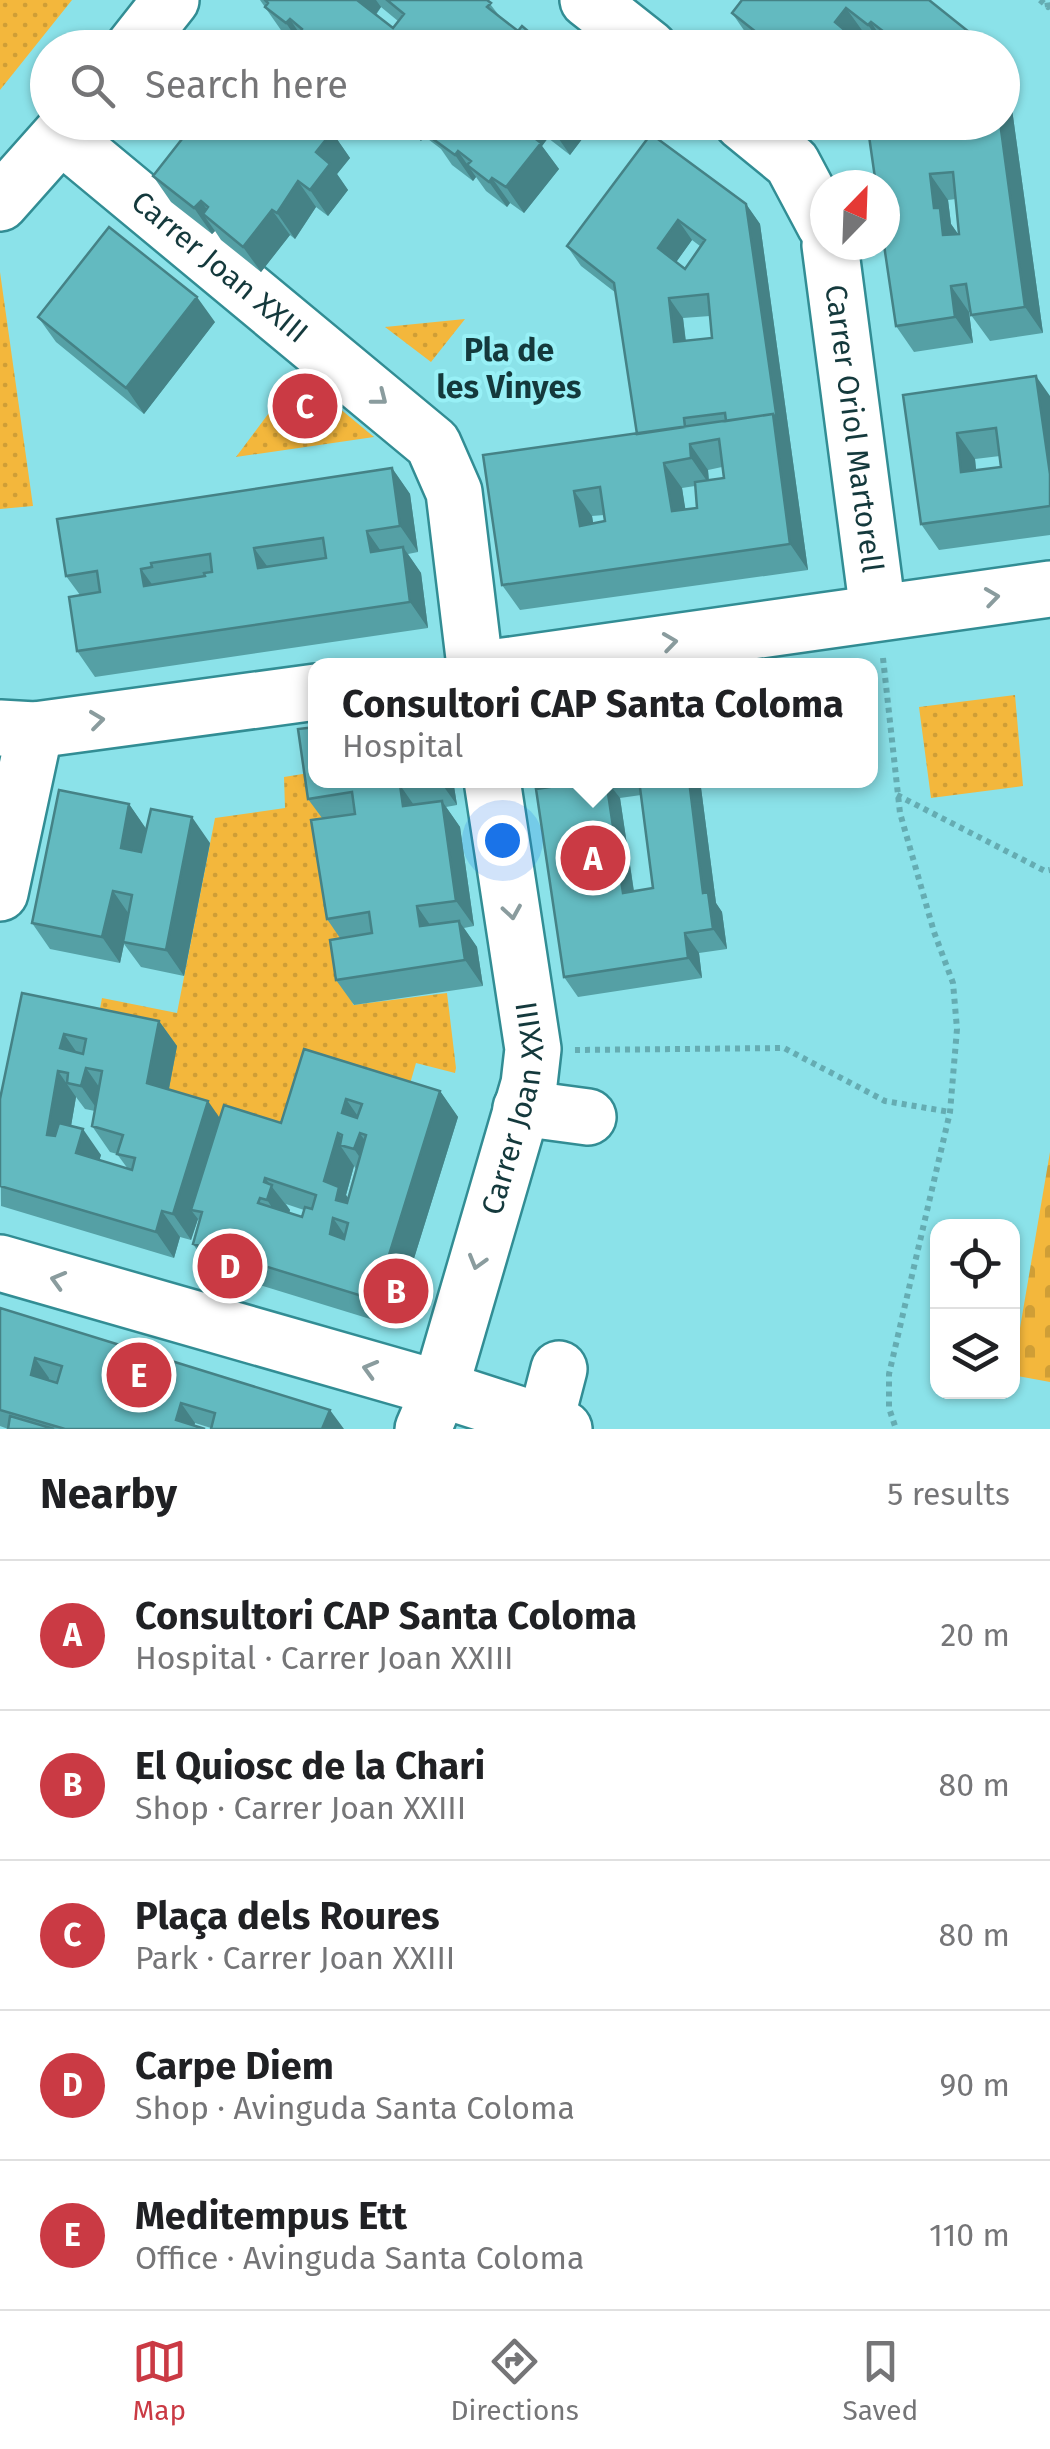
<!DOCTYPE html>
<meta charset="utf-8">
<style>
body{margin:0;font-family:"Fira Sans",sans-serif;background:#f6f6f6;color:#202124}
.controls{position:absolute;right:30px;bottom:30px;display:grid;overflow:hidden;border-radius:20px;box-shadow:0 2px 8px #0004}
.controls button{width:90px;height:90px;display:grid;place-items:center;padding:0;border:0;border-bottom:2px solid #e0e0e0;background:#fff;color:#202124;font:50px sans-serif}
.compass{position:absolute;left:810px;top:170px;width:90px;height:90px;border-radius:50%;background:#fff;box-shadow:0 2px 8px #0004;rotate:23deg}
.you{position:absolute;left:502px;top:840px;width:35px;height:35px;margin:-25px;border:8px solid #fff;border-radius:50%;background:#1a73e8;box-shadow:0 0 0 15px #1a73e833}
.badge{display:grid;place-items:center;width:65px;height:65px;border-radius:50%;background:#ca3a44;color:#fff;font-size:32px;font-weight:700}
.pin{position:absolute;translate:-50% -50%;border:5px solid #fff;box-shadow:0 2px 10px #0006}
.popup{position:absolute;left:308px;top:658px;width:570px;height:130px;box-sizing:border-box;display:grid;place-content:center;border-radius:20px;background:#fff;filter:drop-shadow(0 2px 8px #0005);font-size:32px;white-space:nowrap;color:#757577}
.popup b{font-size:38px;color:#202124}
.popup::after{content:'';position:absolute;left:50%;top:100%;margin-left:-20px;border:20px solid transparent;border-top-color:#fff}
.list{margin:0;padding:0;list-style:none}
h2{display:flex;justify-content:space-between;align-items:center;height:130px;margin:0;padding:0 40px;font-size:42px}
h2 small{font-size:32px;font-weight:400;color:#757577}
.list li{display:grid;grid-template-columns:65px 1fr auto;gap:30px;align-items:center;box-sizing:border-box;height:150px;padding:0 40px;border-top:2px solid #e0e0e0}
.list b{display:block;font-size:38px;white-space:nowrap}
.list p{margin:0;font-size:32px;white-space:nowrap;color:#757577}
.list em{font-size:32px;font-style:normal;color:#757577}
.icon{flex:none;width:55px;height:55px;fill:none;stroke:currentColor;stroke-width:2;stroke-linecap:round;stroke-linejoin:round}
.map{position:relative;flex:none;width:1050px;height:1429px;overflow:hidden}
.search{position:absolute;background:#fff;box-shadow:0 2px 8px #0004;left:30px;right:30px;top:30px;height:110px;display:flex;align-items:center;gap:25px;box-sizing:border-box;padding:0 35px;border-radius:55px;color:#757577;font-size:38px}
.sheet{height:880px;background:#fff}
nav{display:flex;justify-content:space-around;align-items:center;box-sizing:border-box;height:140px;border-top:2px solid #e0e0e0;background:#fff;font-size:28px;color:#757577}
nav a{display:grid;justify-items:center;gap:5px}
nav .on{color:#ca3a44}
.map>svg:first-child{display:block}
</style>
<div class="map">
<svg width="1050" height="1429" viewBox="0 0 1050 1429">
<defs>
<pattern id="grass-dots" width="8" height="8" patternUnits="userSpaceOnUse" patternTransform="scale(2.5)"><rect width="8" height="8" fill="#f3b73c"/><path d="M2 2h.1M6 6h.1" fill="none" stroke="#cf9e36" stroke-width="1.8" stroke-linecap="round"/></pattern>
<pattern id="cemetery-stones" width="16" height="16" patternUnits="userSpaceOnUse" patternTransform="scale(2.5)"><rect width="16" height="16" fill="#f3b73c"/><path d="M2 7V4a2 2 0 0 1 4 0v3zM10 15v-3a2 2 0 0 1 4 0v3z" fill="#cf9e36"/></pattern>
</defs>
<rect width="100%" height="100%" fill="#8be2e9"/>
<path fill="url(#grass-dots)" d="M 0,0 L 72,0 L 0,90 Z
M 0,272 L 33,506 L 0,509 Z
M 465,319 L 431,362 L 385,327 Z
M 298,374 L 374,437 L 236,457 Z
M 1015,695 L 1023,786 L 931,798 L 919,707 Z
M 315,772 L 316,780 L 320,781 L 353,1005 L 447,993 L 456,1068 L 455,1073 L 416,1063 L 405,1101 L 299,1149 L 165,1109 L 96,1030 L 102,998 L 177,1013 L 215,818 L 285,808 L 284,777 Z"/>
<path fill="url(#cemetery-stones)" d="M 1050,1152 L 1050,1382 L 1012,1375 Z"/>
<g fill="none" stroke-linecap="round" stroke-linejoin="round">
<defs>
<g id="minor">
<path d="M 588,0 L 649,48"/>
<path d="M 133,48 L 171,0"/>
<path d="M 742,122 L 792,163 L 825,225"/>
<path id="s1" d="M 62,136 L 433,444 L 454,492 L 475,666"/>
<path d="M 0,203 L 72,122"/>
<path id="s2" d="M 830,245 L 878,612"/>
<path d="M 504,666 L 1050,589"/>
<path d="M 0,728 L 35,730 L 316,692"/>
<path d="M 0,893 L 35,730"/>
<path d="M 521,1108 L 588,1117"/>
<path d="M 0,1263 L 440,1389 L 564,1429"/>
<path d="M 545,1423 L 559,1369"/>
<path id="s3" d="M 423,1429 L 440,1389 L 529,1084 L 533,1049 L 492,780"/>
</g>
</defs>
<use href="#minor" stroke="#328d94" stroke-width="60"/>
<path stroke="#65acb2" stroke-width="6" stroke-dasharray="5 5" stroke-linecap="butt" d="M 1040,0 L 1048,7 L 1047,0
M 883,658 L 900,813 L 934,932 L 953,983 L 957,1029 L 950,1112 L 889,1374 L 889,1408 L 896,1429
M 897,795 L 1045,871 L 1050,870
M 575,1050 L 784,1048 L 885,1101 L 950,1112"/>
<use href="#minor" stroke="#fff" stroke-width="55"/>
</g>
<path fill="#55a0a5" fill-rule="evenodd" d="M 260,0 L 487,0 L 501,18 L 518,31 L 545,48 L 309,48 L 307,45 L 306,48 L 302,48 L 283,33 ZM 381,7 L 398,21 L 393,28 L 376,15 Z
M 929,0 L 989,48 L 882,48 L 864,33 L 858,41 L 866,48 L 761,48 L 750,39 L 732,13 Z
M 1007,73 L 1043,333 L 990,341 L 971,315 L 971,312 L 969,312 L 973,343 L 914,352 L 896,326 L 868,132 L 856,122 L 1002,122 ZM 956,199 L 959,234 L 958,234 L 951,224 L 948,200 Z
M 399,122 L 595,122 L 570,155 L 548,138 L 542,146 L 559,169 L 524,213 L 510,203 L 507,207 L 486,191 L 476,177 L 473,181 L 452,165 L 441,149 L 424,136 L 421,141 Z
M 332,132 L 350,158 L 337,174 L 348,190 L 328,216 L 316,207 L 295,239 L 290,235 L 261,272 L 221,240 L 215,231 L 212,234 L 171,202 L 153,176 L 181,140 L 178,136 Z
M 746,204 L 760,224 L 808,570 L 520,610 L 502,585 L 483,455 L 637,434 L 616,293 L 581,266 L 567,246 ZM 692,240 L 700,246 L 685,269 L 676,262 ZM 710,316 L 712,338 L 686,341 L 683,318 ZM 722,467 L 724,478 L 709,480 L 708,470 ZM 695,486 L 697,508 L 685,509 L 682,488 ZM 604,515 L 605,521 L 593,523 L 592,516 Z
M 38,317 L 215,322 L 144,414 L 56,342 Z
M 903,395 L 1050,396 L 1050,535 L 939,550 L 921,524 ZM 1000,456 L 1001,467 L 976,471 L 975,459 Z
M 392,468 L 410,494 L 418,552 L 408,554 L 421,573 L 428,628 L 95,677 L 77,651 L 80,595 L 66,576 Z
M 316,780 L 453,780 L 457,805 L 446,807 L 460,827 L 474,926 L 464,928 L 477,947 L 483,986 L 354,1005 L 336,980 L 340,938 L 327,919 L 322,818 L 308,799 Z
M 556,780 L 700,780 L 716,903 L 722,912 L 727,949 L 699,953 L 702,978 L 578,997 L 564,977 ZM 641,795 L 653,888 L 634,891 L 620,798 Z
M 129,804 L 146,829 L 210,843 L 184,976 L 141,967 L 124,944 L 120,963 L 50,949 L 32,923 Z
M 22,993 L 159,1021 L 177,1046 L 169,1089 L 220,1118 L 281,1123 L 304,1049 L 440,1091 L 458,1117 L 393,1326 L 211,1270 L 193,1244 L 200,1222 L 198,1219 L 191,1240 L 180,1237 L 174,1258 L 1,1206 L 0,1099 ZM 76,1097 L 85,1109 L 95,1111 L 92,1126 L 110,1152 L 117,1154 L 128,1169 L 99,1160 L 101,1155 L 71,1126 ZM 354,1166 L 356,1169 L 348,1198 L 346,1195 ZM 286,1204 L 304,1210 L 302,1217 L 289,1213 L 290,1210 Z
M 0,1308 L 330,1410 L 211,1428 L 195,1423 L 194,1426 L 205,1429 L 8,1429 L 0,1426 ZM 131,1404 L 147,1409 L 146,1411 L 130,1406 Z"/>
<path fill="#458286" d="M 355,0 L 376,0 L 381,7 L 370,22 Z
M 846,8 L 864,33 L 854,47 L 835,22 Z
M 290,19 L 307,45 L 306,48 L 303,48 L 286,23 Z
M 871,22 L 888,48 L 884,48 L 868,25 Z
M 1002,66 L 1007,73 L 1043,333 L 1025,307 L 1000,122 L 1002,122 Z
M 408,122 L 414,122 L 424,136 L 421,141 Z
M 522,122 L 537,122 L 548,138 L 542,146 L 559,169 L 524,213 L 506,187 L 519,126 Z
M 557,122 L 595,122 L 570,155 L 552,129 Z
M 332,132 L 350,158 L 337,174 L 348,190 L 328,216 L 310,190 L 316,152 Z
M 458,151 L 476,177 L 473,181 L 455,155 Z
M 930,174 L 948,200 L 951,224 L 958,234 L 943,235 L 934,208 Z
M 492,178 L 510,203 L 507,207 L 489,182 Z
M 298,181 L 316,207 L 295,239 L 277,213 Z
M 201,201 L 219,226 L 203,214 L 215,231 L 212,234 L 194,208 Z
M 746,204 L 760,224 L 808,570 L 790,544 Z
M 272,210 L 290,235 L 261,272 L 243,247 Z
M 678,220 L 692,240 L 672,268 L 658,248 Z
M 951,286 L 969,312 L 973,343 L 955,317 Z
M 197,297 L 215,322 L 144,414 L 126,388 Z
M 669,298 L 683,318 L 688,362 L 674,342 Z
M 1036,376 L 1050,396 L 1050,474 Z
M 957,433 L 975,459 L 979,498 L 961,472 Z
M 690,444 L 708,470 L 709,484 L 691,458 Z
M 664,463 L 682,488 L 690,537 L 672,511 Z
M 392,468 L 410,494 L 418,552 L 400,526 Z
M 574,491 L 592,516 L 598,551 L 580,526 Z
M 367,531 L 385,557 L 371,552 Z
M 403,547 L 421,573 L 428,628 L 410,602 Z
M 254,548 L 272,573 L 258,568 Z
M 141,569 L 159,594 L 144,586 Z
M 439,780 L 453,780 L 457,805 Z
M 606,780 L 620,798 L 637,913 L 623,893 Z
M 689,780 L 700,780 L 716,903 L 722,912 L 727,949 L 713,929 L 703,893 Z
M 400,785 L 418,811 L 403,806 Z
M 442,801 L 460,827 L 474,926 L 456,901 Z
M 129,804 L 147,830 L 139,874 L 121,848 Z
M 192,817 L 210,843 L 184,976 L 166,950 Z
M 113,891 L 131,917 L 123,942 L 124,944 L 120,963 L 102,937 Z
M 417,906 L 435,932 L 420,926 Z
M 459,921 L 477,947 L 483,986 L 465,960 Z
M 685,933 L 699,953 L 702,978 L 688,958 Z
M 159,1021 L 177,1046 L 165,1109 L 147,1083 Z
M 64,1034 L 82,1060 L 60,1048 Z
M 86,1068 L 104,1094 L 99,1112 L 81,1086 Z
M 58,1071 L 76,1097 L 65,1161 L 47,1135 Z
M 440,1091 L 458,1117 L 393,1326 L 375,1300 Z
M 346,1099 L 364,1125 L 361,1135 L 378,1159 L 372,1175 L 354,1149 L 342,1113 Z
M 208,1101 L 226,1127 L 191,1210 L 198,1219 L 191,1240 L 173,1214 Z
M 83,1129 L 101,1155 L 94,1179 L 76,1153 Z
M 338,1133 L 349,1148 L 340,1145 L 354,1166 L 346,1195 L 358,1212 L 354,1226 L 324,1181 Z
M 265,1178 L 290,1210 L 285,1226 L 267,1200 Z
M 162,1211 L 180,1237 L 174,1258 L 156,1232 Z
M 333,1218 L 351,1244 L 330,1234 Z
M 35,1358 L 49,1378 L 45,1395 L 31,1375 Z
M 117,1384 L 131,1404 L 126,1420 L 112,1400 Z
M 181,1403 L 195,1423 L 193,1429 L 176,1420 Z
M 330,1410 L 344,1429 L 322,1429 Z"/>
<path fill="#63bac0" stroke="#458286" stroke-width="2.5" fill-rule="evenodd" d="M 265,0 L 357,0 L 393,28 L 404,14 L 387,0 L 487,0 L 491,3 L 487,7 L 518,31 L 522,26 L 542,43 L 539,48 L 326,48 L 324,46 L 323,48 L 317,48 L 299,34 L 302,29 L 290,19 L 286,23 L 265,7 L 268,3 Z
M 742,0 L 929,0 L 989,48 L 893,48 L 897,42 L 871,22 L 868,25 L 846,8 L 835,22 L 866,48 L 776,48 L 732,13 Z
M 188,122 L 319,122 L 332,132 L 316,152 L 330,164 L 310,190 L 298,181 L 277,213 L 272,210 L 243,247 L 203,214 L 208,207 L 201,201 L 194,208 L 153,176 L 182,139 L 178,136 Z
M 421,122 L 522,122 L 519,126 L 541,143 L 506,187 L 492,178 L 489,182 L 467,165 L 471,161 L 458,151 L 455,155 L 433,139 L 437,134 Z
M 543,122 L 557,122 L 552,129 Z
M 867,122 L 1000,122 L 1025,307 L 971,315 L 966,284 L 951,286 L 955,317 L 896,326 L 884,245 L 885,185 L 876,185 ZM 953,172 L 959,234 L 943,235 L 940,208 L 934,208 L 930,174 Z
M 651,134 L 746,204 L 777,420 L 773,414 L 726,421 L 725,413 L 684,418 L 685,427 L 637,434 L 614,283 L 567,246 ZM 678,220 L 705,240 L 685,269 L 658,248 ZM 708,294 L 712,338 L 674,342 L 669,298 Z
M 109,227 L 197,297 L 126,388 L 38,317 Z
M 1036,376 L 1050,474 L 1050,506 L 921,524 L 903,395 ZM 996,428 L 1001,467 L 961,472 L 957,433 Z
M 773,414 L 790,544 L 502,585 L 483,455 ZM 719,439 L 724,478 L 695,482 L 697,508 L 672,511 L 664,463 L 691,458 L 690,444 ZM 600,487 L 605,521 L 580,526 L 574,491 Z
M 392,468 L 400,526 L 367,531 L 371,552 L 403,547 L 410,602 L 77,651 L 69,597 L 100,592 L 97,571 L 66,576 L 57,519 ZM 323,538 L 326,558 L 258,568 L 254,548 ZM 210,554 L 212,572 L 204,573 L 205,576 L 144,586 L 141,569 L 152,567 L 151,563 Z
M 316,727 L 316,780 L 432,780 L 400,785 L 403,806 L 442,801 L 456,901 L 417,906 L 420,926 L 459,921 L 465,960 L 336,980 L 330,940 L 372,933 L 369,912 L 327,919 L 311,820 L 355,814 L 352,792 L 308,799 L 298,729 Z
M 556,780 L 606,780 L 623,893 L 653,888 L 639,780 L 689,780 L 703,893 L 708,892 L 713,929 L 685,933 L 688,958 L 564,977 L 536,789 L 557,786 Z
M 59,790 L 129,804 L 121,848 L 141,852 L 151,809 L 192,817 L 166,950 L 123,942 L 132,895 L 113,891 L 102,937 L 32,923 Z
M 22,993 L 159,1021 L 147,1083 L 208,1101 L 173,1214 L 162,1211 L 156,1232 L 0,1186 L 0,1099 ZM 64,1034 L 86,1039 L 83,1054 L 60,1048 ZM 86,1068 L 102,1071 L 92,1126 L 123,1135 L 117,1154 L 135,1158 L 132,1170 L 76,1153 L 83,1129 L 59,1123 L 55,1136 L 47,1135 L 58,1071 L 68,1073 L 67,1083 L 81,1086 Z
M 304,1049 L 440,1091 L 375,1300 L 193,1244 L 202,1212 L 191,1210 L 224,1105 L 281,1123 ZM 346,1099 L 362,1104 L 357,1118 L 342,1113 ZM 338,1133 L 342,1135 L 340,1145 L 354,1149 L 360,1133 L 366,1135 L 347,1203 L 336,1200 L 339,1187 L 324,1181 ZM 265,1178 L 316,1195 L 312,1209 L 305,1207 L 302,1217 L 258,1203 L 260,1198 L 267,1200 L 272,1185 L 264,1182 ZM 333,1218 L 348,1223 L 344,1239 L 330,1234 Z
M 0,1308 L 330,1410 L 322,1429 L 211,1429 L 215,1413 L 181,1403 L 176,1420 L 205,1429 L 65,1429 L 0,1410 ZM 35,1358 L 62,1366 L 57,1383 L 31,1375 ZM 117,1384 L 151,1394 L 146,1411 L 112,1400 Z
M 10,1416 L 54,1429 L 8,1429 Z"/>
<defs><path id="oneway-chevron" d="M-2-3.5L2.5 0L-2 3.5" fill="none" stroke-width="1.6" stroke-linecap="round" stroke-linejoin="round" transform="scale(2.5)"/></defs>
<g stroke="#8a9c9e">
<use href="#oneway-chevron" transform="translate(380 398) rotate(38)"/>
<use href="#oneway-chevron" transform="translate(992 597) rotate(-8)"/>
<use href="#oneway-chevron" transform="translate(670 642) rotate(-8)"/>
<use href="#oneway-chevron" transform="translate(97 720) rotate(-7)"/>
<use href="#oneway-chevron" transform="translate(512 912) rotate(81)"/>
<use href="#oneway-chevron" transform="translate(477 1262) rotate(106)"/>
<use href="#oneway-chevron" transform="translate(58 1280) rotate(-164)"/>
<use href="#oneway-chevron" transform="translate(370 1369) rotate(-164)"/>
</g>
<g text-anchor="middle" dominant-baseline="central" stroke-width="8" stroke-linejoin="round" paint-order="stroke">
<g font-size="30" fill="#14393c" stroke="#98f0f6">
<text stroke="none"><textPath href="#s1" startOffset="205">Carrer Joan XXIII</textPath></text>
<text stroke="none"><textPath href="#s2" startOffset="185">Carrer Oriol Martorell</textPath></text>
<text stroke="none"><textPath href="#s3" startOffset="335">Carrer Joan XXIII</textPath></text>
</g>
<g font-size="32" font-weight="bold" fill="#14393c" stroke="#98f0f6">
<text x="509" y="350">Pla de<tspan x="509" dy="37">les Vinyes</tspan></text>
</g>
</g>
</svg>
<div class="controls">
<button><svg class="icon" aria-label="locate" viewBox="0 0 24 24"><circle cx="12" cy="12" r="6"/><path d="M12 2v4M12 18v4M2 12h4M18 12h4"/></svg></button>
<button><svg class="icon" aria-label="layers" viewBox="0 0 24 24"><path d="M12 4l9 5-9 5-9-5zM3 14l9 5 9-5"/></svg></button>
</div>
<svg class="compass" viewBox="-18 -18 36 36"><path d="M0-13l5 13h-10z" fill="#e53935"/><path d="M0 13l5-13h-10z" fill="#757577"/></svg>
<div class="you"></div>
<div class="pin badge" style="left:593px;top:858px">A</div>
<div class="popup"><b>Consultori CAP Santa Coloma</b>Hospital</div>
<div class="pin badge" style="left:396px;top:1291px">B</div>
<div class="pin badge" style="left:305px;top:406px">C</div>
<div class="pin badge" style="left:230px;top:1266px">D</div>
<div class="pin badge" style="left:139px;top:1375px">E</div>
<div class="search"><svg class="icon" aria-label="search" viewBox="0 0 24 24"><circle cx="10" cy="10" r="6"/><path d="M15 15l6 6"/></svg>Search here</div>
</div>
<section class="sheet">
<h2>Nearby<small>5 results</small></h2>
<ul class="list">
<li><span class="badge">A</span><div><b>Consultori CAP Santa Coloma</b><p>Hospital · Carrer Joan XXIII</p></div><em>20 m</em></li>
<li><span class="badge">B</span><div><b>El Quiosc de la Chari</b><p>Shop · Carrer Joan XXIII</p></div><em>80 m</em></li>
<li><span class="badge">C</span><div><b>Plaça dels Roures</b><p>Park · Carrer Joan XXIII</p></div><em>80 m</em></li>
<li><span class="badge">D</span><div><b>Carpe Diem</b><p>Shop · Avinguda Santa Coloma</p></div><em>90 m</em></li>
<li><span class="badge">E</span><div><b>Meditempus Ett</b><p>Office · Avinguda Santa Coloma</p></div><em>110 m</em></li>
</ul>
</section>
<nav>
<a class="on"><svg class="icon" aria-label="map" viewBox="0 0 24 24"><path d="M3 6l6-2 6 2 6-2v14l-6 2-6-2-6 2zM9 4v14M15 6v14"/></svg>Map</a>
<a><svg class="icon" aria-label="directions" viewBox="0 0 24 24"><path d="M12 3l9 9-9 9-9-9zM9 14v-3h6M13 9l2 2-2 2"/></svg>Directions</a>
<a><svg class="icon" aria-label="saved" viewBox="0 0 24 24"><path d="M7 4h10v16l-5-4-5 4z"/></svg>Saved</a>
</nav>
